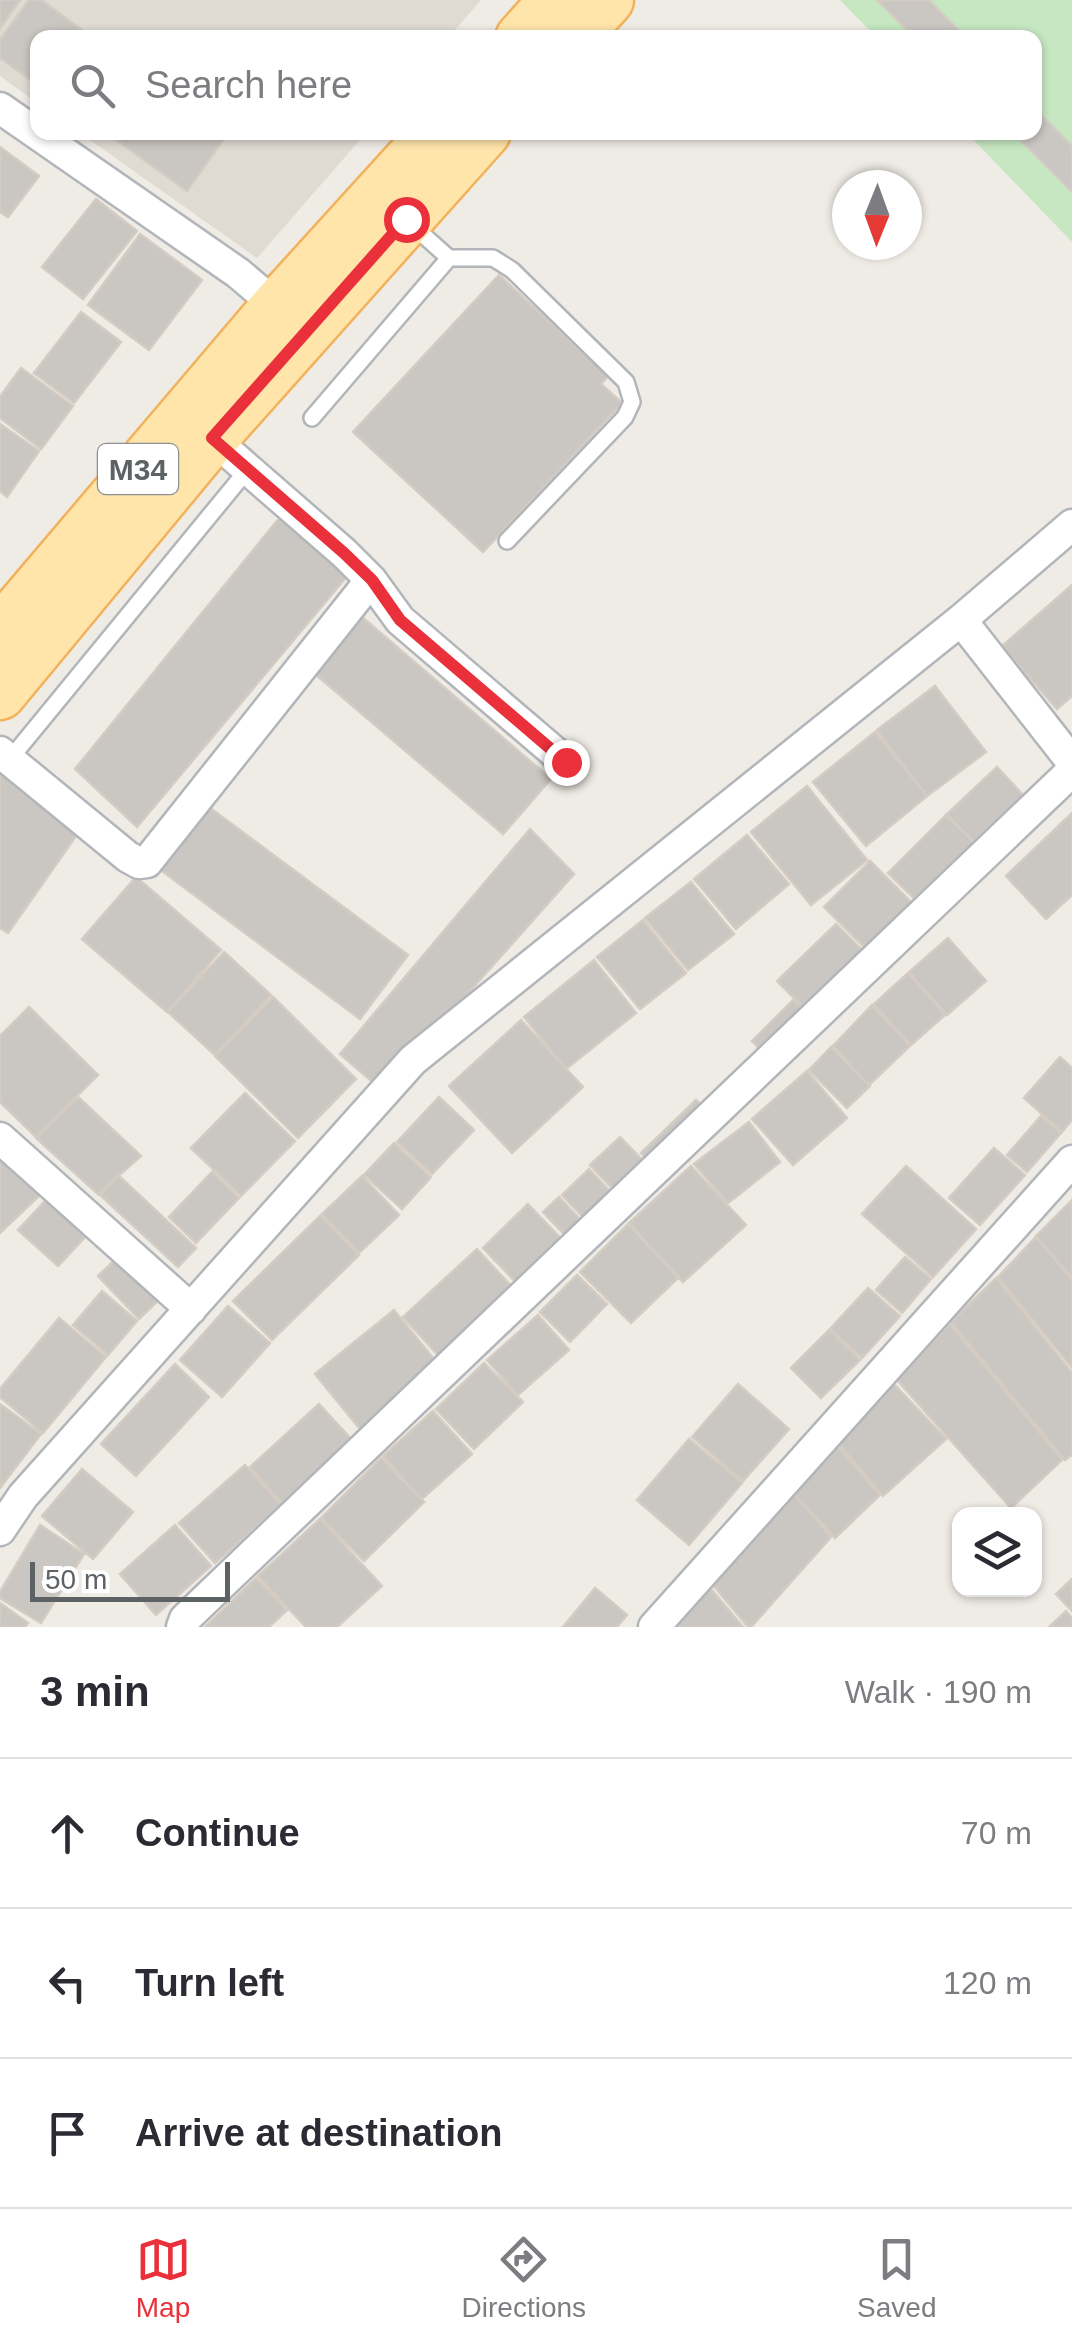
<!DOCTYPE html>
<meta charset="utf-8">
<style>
body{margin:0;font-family:Arial,sans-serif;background:#f7f7f7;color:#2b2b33}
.controls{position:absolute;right:30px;bottom:30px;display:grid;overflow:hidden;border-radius:20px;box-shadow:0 2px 8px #0004}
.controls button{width:90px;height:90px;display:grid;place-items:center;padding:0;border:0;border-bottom:2px solid #e1e1e2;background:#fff;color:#2b2b33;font:50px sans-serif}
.compass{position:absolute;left:832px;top:170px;width:90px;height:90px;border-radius:50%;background:#fff;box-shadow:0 2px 8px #0004;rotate:181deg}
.scale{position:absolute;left:30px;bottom:25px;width:200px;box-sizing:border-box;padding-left:10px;border:5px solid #5d6265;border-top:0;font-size:28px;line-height:35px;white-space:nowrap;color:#5d6265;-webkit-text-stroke:8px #fff;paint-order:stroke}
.stop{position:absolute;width:30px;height:30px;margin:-22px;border:8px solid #ea303b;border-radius:50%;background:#fff}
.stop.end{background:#ea303b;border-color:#fff;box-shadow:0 2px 10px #0008}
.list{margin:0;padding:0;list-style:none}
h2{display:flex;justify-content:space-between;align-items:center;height:130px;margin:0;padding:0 40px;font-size:42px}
h2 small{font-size:32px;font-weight:400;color:#7c7c81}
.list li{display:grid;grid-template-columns:65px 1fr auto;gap:30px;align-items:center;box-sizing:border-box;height:150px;padding:0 40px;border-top:2px solid #e1e1e2}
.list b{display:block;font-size:38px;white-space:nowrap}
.list em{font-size:32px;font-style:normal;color:#7c7c81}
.icon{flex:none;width:55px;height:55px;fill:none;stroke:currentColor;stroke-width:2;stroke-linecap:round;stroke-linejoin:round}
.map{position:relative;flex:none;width:1072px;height:1627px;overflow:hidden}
.search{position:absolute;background:#fff;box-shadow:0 2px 8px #0004;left:30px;right:30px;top:30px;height:110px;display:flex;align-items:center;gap:25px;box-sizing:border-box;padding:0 35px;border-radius:20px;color:#7c7c81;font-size:38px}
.sheet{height:580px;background:#fff}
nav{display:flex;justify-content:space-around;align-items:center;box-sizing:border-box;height:140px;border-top:2px solid #e1e1e2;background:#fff;font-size:28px;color:#7c7c81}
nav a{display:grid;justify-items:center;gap:5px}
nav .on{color:#ea303b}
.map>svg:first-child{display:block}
</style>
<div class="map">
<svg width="1072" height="1627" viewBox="0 0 1072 1627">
<rect width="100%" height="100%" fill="#efebe5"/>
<path fill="#dfdbd3" d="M 0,0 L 481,0 L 449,37 L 38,38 L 37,103 L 0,76 Z
M 80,133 L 366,133 L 257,258 Z"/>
<path fill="#c6e7c1" d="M 840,0 L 1072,0 L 1072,242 L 967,133 L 1034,132 L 1034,38 L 876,37 Z"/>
<path fill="#cac6c1" stroke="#d4ccc3" stroke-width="2.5" d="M 0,0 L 20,0 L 0,28 Z
M 29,0 L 41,0 L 93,38 L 38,38 L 38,85 L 0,58 L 0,40 Z
M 877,0 L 929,0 L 966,38 L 915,38 Z
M 1034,108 L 1072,146 L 1072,192 L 1012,132 L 1034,132 Z
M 105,132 L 227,132 L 228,133 L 187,191 Z
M 0,147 L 39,176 L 8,217 L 0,212 Z
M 96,199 L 137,231 L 83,299 L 42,267 Z
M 140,234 L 202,280 L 149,350 L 88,305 Z
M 499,275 L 608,376 L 601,384 L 622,403 L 483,552 L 353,432 Z
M 81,312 L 121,342 L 74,403 L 34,373 Z
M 21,368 L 73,406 L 41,449 L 0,418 L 0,397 Z
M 0,424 L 39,451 L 7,497 L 0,491 Z
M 285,511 L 354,568 L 137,827 L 75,769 Z
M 1072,585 L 1072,696 L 1057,709 L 1002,646 Z
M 355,611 L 551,779 L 503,834 L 307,667 Z
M 935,686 L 986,752 L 927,796 L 877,730 Z
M 875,732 L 927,796 L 866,846 L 813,782 Z
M 997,767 L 1034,807 L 985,853 L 947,814 Z
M 3,769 L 83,826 L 8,933 L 0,928 L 0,773 Z
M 807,786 L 867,860 L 811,905 L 751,832 Z
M 206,805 L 408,955 L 360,1019 L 158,868 Z
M 1072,813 L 1072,895 L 1046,919 L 1006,876 Z
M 946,815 L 981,849 L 923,907 L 888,873 Z
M 530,829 L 574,874 L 382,1090 L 340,1054 Z
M 747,835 L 789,884 L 736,929 L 694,879 Z
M 870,861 L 919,910 L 873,956 L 824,907 Z
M 136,877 L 221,950 L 167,1012 L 82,939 Z
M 691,882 L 734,934 L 688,970 L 645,918 Z
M 643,920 L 686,973 L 640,1009 L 597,957 Z
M 836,924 L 868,956 L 810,1014 L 777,981 Z
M 948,938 L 986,981 L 947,1015 L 909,972 Z
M 224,952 L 271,995 L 215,1055 L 168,1012 Z
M 594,960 L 636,1013 L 566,1069 L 524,1017 Z
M 908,973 L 945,1015 L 911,1045 L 874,1004 Z
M 273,997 L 356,1079 L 298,1138 L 215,1056 Z
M 793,1000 L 810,1017 L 768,1058 L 752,1041 Z
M 872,1005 L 910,1046 L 869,1085 L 833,1046 Z
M 29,1007 L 98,1075 L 36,1137 L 0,1102 L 0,1036 Z
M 521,1020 L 583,1087 L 512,1153 L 449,1086 Z
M 831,1047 L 870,1086 L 847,1108 L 809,1070 Z
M 1060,1057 L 1072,1068 L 1072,1120 L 1062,1132 L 1024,1098 Z
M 807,1071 L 847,1118 L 793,1165 L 752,1119 Z
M 245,1093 L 295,1141 L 241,1196 L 191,1148 Z
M 78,1097 L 141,1156 L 98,1194 L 36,1138 Z
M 439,1097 L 474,1130 L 432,1174 L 397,1142 Z
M 696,1100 L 715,1119 L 660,1172 L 641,1153 Z
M 1041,1116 L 1061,1133 L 1027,1172 L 1007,1155 Z
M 749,1122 L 780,1162 L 728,1203 L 694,1164 Z
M 620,1137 L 656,1174 L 626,1203 L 590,1165 Z
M 394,1143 L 431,1177 L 402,1209 L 364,1175 Z
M 994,1148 L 1025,1175 L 980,1225 L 949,1198 Z
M 0,1153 L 40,1195 L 0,1233 Z
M 691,1166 L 746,1225 L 683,1282 L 629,1223 Z
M 906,1166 L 976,1229 L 933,1277 L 862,1214 Z
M 589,1169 L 624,1206 L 597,1232 L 562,1195 Z
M 212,1172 L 239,1198 L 196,1243 L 169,1217 Z
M 119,1176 L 196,1248 L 178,1267 L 100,1195 Z
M 362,1176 L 399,1215 L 359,1253 L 322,1214 Z
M 559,1197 L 594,1234 L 578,1249 L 543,1212 Z
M 46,1200 L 86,1236 L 58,1266 L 18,1230 Z
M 1072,1200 L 1072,1278 L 1036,1236 Z
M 528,1204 L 574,1252 L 529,1296 L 483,1248 Z
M 320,1216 L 359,1255 L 272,1340 L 233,1301 Z
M 628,1224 L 678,1278 L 631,1323 L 580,1272 Z
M 1036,1237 L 1072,1280 L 1072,1368 L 998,1277 Z
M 477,1249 L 523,1299 L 449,1367 L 403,1317 Z
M 121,1254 L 162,1297 L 139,1319 L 98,1276 Z
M 905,1257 L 931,1279 L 902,1313 L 876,1290 Z
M 577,1275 L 607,1304 L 570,1342 L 540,1312 Z
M 996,1278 L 1072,1373 L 1072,1455 L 1065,1460 L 951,1322 Z
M 868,1288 L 900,1316 L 862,1358 L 830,1329 Z
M 102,1291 L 137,1321 L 108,1355 L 73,1325 Z
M 228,1306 L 270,1343 L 222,1397 L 180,1360 Z
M 394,1310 L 443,1370 L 364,1434 L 315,1374 Z
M 538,1315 L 569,1350 L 518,1395 L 487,1360 Z
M 59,1318 L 106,1357 L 43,1433 L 0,1397 L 0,1389 Z
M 950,1324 L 1062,1460 L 1011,1508 L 897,1380 Z
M 829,1330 L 860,1360 L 821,1398 L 791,1368 Z
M 484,1363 L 523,1402 L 474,1449 L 436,1409 Z
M 175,1364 L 209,1397 L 136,1476 L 101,1444 Z
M 738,1384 L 789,1429 L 743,1481 L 692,1437 Z
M 894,1384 L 946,1439 L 883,1496 L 835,1439 Z
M 0,1404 L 41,1434 L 0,1488 Z
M 319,1404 L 352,1440 L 282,1503 L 250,1467 Z
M 433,1411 L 472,1454 L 422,1499 L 383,1456 Z
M 689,1439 L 742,1483 L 689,1545 L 637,1500 Z
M 833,1441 L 880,1495 L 835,1538 L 788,1487 Z
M 381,1458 L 424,1502 L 364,1561 L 321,1518 Z
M 245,1465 L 281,1505 L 215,1563 L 179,1523 Z
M 82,1469 L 133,1512 L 93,1559 L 42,1516 Z
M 788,1487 L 831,1537 L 751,1627 L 748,1627 L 708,1579 Z
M 320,1519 L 382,1586 L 337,1627 L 306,1627 L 258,1576 Z
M 40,1525 L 84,1554 L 41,1623 L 0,1598 L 0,1592 Z
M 175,1525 L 211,1566 L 156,1615 L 120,1574 Z
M 256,1578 L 287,1610 L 269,1627 L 205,1627 Z
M 1072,1579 L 1072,1611 L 1056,1594 Z
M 706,1583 L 743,1627 L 668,1627 Z
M 595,1588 L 627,1615 L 617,1627 L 563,1627 Z
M 0,1603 L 28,1623 L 25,1627 L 0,1627 Z
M 1066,1611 L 1072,1618 L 1072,1627 L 1049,1627 Z"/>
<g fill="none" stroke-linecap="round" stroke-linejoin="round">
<defs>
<path id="service" d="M 449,258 L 493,258 L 512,270 L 626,382 L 632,402 L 625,417 L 507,541
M 312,418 L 449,258 L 412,225
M 10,759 L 248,469"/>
<path id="minor" d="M 0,108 L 238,273 L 277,306
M 212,438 L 344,553 L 371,580 L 400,620 L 566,762
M 961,620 L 1072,762
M 0,752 L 128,857 L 139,863 L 147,862 L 371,580
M 0,1138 L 191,1309
M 0,1530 L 23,1496 L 413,1060 L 961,620 L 1072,525
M 182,1627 L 185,1619 L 1072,771
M 654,1627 L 1072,1161"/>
<path id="primary" d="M 521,38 L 555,0
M 573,38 L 608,0
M 0,632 L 277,306 L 435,132
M 0,694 L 212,438 L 485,132"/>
</defs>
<use href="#service" stroke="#b2b6ba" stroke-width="20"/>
<use href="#minor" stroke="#b2b6ba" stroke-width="35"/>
<use href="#primary" stroke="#f2b25b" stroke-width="55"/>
<use href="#service" stroke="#fff" stroke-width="15"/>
<use href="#minor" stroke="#fff" stroke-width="30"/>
<use href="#primary" stroke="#ffe5aa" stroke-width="50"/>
</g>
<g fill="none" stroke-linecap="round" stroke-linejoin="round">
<path stroke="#ea303b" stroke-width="12" d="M 406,219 L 212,438 L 344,553 L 372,580 L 400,620 L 566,762"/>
</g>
<g text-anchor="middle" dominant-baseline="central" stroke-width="8" stroke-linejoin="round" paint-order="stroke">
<rect fill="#fff" stroke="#8e9193" stroke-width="2.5" x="98" y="444" width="80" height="50" rx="8"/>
<g font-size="30" font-weight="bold" fill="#5d6265">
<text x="138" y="469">M34</text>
</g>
</g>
</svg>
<div class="controls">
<button><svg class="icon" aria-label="layers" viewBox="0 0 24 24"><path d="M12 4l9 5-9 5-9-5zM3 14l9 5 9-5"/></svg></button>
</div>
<svg class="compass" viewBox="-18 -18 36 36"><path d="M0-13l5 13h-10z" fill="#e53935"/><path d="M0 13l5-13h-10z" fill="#7c7c81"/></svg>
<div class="scale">50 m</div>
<div class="stop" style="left:406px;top:219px"></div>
<div class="stop end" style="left:566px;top:762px"></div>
<div class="search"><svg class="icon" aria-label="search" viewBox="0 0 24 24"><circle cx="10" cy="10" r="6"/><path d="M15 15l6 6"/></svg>Search here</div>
</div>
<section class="sheet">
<h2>3 min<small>Walk · 190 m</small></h2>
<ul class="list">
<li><svg class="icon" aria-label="ahead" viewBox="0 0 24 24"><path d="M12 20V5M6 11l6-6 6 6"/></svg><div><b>Continue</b></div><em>70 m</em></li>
<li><svg class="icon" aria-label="left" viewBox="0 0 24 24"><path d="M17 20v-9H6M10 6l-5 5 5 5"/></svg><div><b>Turn left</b></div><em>120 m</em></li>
<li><svg class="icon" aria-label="arrive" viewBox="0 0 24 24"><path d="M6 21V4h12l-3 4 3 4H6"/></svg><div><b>Arrive at destination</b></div></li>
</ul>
</section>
<nav>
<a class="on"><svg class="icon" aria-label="map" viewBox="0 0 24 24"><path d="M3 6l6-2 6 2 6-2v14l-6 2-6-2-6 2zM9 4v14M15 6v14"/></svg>Map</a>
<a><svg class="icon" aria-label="directions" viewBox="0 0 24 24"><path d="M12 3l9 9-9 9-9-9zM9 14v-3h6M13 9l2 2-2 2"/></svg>Directions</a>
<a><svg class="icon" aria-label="saved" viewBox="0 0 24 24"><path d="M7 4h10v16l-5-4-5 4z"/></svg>Saved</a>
</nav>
